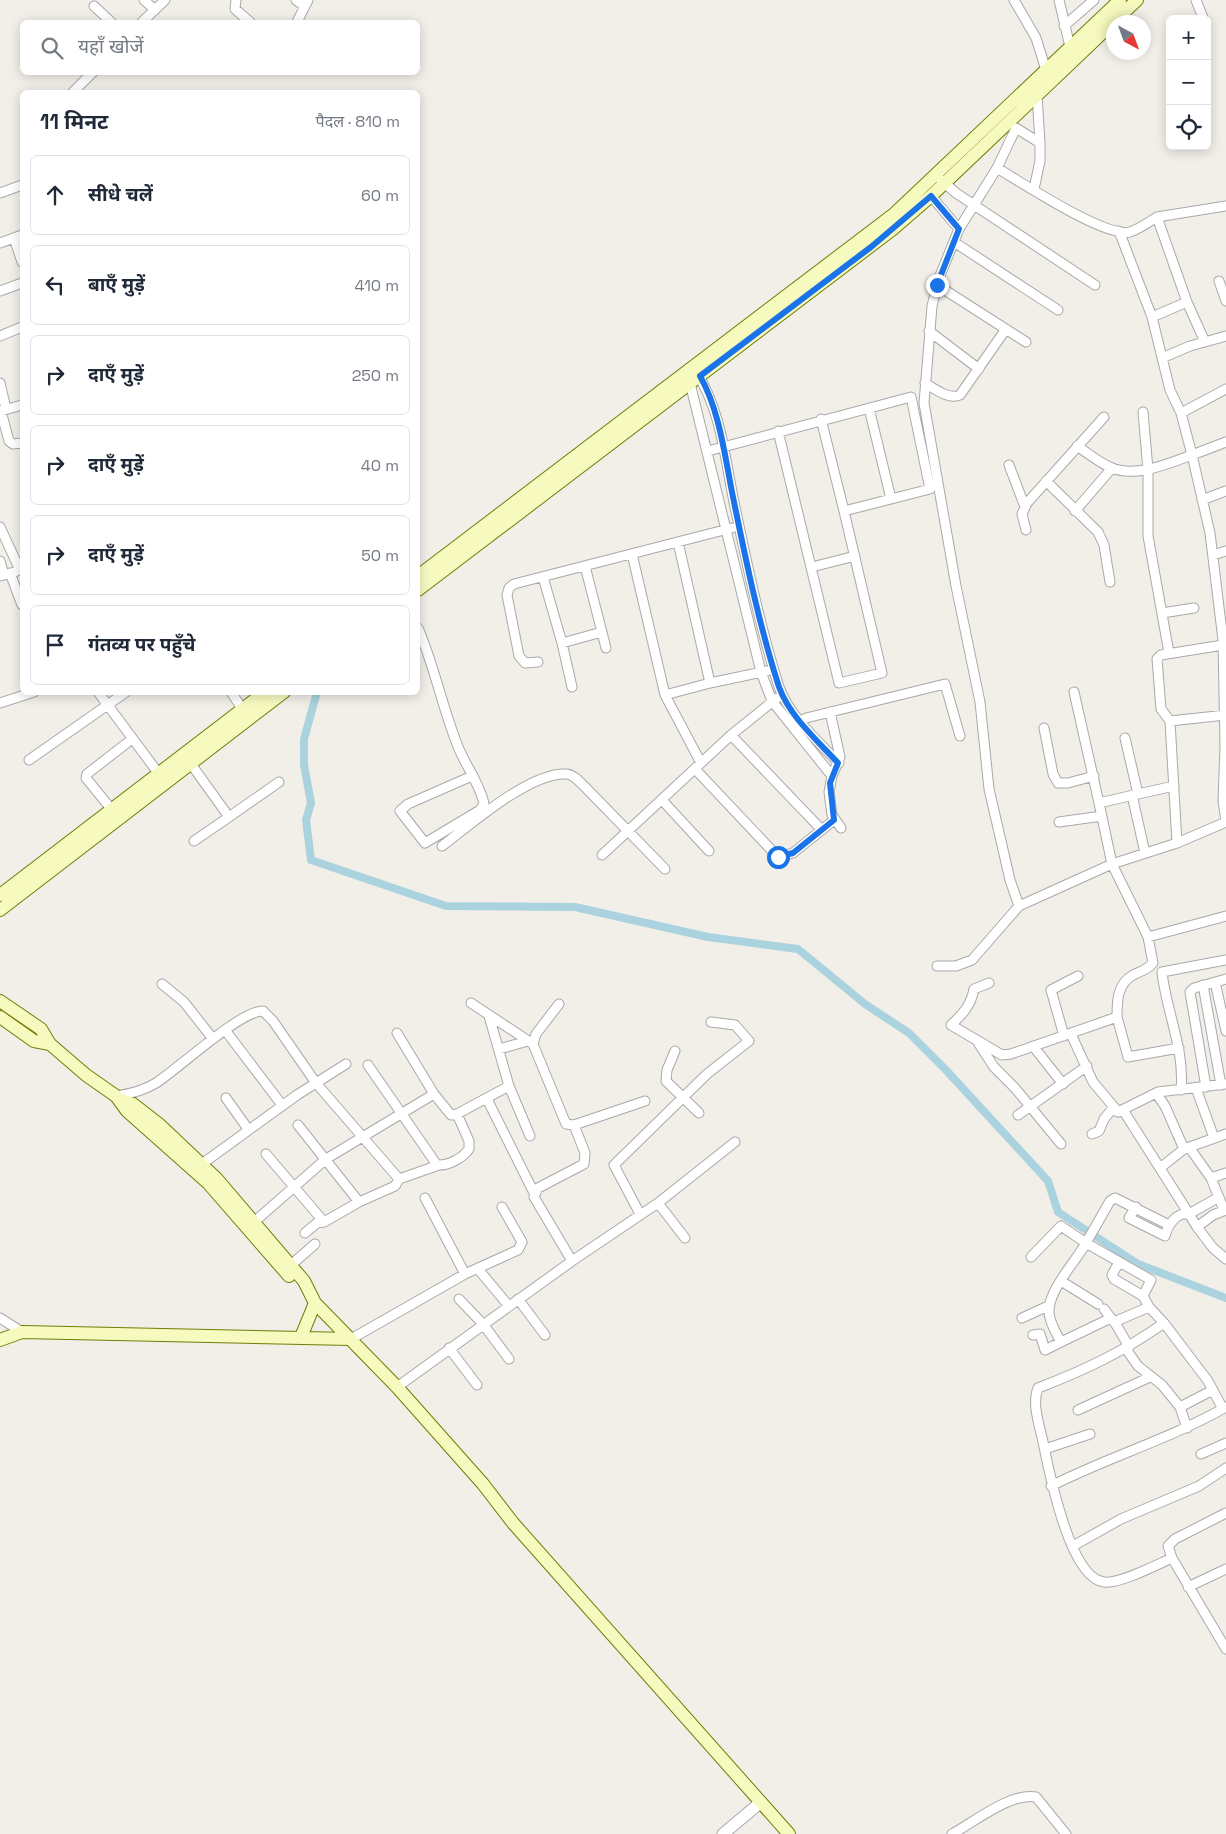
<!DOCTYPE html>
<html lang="hi">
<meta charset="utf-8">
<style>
body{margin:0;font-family:"Space Grotesk","Noto Sans Devanagari",sans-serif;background:#f6f6f7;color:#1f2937}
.controls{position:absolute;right:15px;top:15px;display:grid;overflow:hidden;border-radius:8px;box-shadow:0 2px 12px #0003}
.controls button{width:45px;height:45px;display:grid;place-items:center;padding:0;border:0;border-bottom:1px solid #e0e1e3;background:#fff;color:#1f2937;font:25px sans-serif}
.compass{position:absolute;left:1106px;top:15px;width:45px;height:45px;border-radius:50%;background:#fff;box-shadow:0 2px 12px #0003;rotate:139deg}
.stop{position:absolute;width:15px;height:15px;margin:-11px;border:4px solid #1a73e8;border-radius:50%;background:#fff}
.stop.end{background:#1a73e8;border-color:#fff;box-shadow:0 1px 5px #0008}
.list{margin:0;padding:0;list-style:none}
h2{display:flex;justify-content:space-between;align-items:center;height:65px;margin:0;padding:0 20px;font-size:21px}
h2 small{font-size:16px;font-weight:400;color:#747a83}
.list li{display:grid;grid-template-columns:32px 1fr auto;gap:15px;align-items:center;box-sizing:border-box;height:80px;margin:0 10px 10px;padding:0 10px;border:1px solid #e0e1e3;border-radius:8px}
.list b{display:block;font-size:19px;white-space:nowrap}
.list em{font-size:16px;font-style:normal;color:#747a83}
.icon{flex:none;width:28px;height:28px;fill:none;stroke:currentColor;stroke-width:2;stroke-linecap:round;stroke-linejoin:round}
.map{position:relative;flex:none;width:1226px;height:1834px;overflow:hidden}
.search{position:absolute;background:#fff;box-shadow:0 2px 12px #0003;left:20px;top:20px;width:400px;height:55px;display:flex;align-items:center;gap:12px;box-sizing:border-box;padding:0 18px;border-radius:8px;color:#747a83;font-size:19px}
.panel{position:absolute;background:#fff;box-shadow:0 2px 12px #0003;left:20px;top:90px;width:400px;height:605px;border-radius:8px}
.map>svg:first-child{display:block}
</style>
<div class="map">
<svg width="1226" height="1834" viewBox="0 0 1226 1834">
<rect width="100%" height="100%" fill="#f2efe9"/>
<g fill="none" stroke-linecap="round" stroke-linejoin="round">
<path stroke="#aad3df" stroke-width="8" d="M 317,692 L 304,739 L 304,765 L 311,803 L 306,820 L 311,860 L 446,906 L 575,907 L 708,937 L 798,949 L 865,1004 L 909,1033 L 945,1069 L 1048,1181 L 1058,1212 L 1138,1264 L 1226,1298"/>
<defs>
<path id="minor" d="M 144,0 L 155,10
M 236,0 L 235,9 L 250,22
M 296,0 L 304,6
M 1014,0 L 1036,38 L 1046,70
M 1059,0 L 1071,51
M 1196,0 L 1203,18
M 94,6 L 111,22
M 142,22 L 165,0
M 297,22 L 308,0
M 1064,26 L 1094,0
M 73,92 L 93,72
M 997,168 L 1016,128 L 1040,143 L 1037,94
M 941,180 L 956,193 L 1095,285
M 1034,189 L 1040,161 L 1040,143
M 0,193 L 22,185
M 931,196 L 959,229 L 939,278 L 932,306 L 924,403 L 956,586 L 980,702 L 989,789 L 1010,880 L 1019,906
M 1157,217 L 1226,206
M 959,229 L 997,168 C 1021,182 1105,238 1130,232 C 1139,229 1149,222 1157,217 L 1187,302 L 1152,317 L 1170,390 L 1181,413 L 1192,455 L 1226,442
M 1119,231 L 1152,317
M 14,238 L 22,262
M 954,242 L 1058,310
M 0,243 L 22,235
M 1219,281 L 1226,301
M 937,285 L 1026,342
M 0,291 L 22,283
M 1187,302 L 1205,342
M 929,331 L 979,369
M 0,336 L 22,327
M 1162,358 L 1190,346 L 1226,336
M 696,372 C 721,409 725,459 734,502 C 747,564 760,627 779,687 C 790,717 817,740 839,763
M 687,379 L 690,383 L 761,672 L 772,701 L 832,776
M 0,383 L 6,409
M 925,383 C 935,389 949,400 960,395 L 1006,329
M 869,408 L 891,499
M 1,411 L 9,441 L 13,444 L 22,443
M 1,411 L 22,405
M 1143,412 L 1148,470 L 1148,536 L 1169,653
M 1181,413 L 1226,389
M 778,431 L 839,683 L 882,673 L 844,511
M 1077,446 C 1088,453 1098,462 1110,467 C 1134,479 1170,463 1192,455 L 1210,533 L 1223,640 L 1225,747 L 1223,801 L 1226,821
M 708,451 L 911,397 L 930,489 L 844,511 L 821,419
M 1009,465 L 1025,507
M 1046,481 L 1098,532 L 1104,545 L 1110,582
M 1202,500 L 1226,491
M 1075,511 L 1112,468
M 0,527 L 20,570
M 1026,530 L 1022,514 L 1027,503 L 1104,417
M 678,542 L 710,683 L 767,671
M 632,554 L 665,695
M 1213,555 L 1226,551
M 0,561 L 4,575
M 585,566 L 606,648
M 812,567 L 855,556
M 10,573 L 22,605
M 0,576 L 15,572
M 543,577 L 562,643 L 602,632
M 1162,613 L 1194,608
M 418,628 C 434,665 442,706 457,744 C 464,764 480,783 484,804 L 480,810 L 425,843 L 400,811 L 408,804 L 472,776
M 562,643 L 572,687
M 1223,645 L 1161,655 L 1157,659 L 1161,709 L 1170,721 L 1226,715
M 538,662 L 525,663 L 519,656 L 507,595 L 509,588 L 514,584 L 732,528
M 98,692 L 159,774
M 231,692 L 243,710
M 1074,692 L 1099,803 L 1138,794
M 0,703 L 34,692
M 830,712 L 840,757 L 832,776 L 829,792 L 832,815 L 841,828
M 1170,721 L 1177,843 L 1226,822
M 797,723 L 806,718 L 945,684 L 960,736
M 1044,728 L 1053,774 L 1058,783 L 1068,783 L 1094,776
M 731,735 L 821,829
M 1125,738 L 1138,794 L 1174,786
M 29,760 L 126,692
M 701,763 L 665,695 L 710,683
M 191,764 L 229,817 L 279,782
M 695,769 L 778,857 L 793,853 L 834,820
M 1132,795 L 1145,853
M 662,800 L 709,851
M 1099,803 L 1112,864 L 1177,843
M 112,810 L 86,778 L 87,774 L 132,739
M 1059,822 L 1102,816
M 194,841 L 229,817
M 442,846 C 470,825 531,771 567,774 C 574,775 580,782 585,787 L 665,869
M 602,855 L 731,735 L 777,698
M 1148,937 L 1226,916
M 937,966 L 956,966 L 972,960 L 1019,906 L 1112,864 L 1148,937 L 1153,963 C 1147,970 1141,971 1133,975 C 1117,984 1117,1002 1117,1017
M 1215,982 L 1226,1031
M 989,983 L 974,989 C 971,1005 963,1014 951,1025 L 1002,1055 L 1011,1054 L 1117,1017 L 1128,1057 L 1179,1048
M 162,984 L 184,1002 L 213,1039
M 1203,985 L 1221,1085
M 471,1003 L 533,1044
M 559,1004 L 536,1034 L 533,1044 L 566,1124 L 574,1125 L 645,1101
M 489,1016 L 509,1086
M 225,1030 L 282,1105
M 397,1033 L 434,1094
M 1071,1034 L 1093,1082 L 1118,1112 L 1158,1092 L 1226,1084
M 1064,1036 L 1051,990 L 1078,976
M 979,1044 L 994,1067 L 1015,1088 L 1061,1144
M 1033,1046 L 1063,1084
M 499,1049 L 528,1041
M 675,1051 L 667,1070 L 666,1081 L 699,1113
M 368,1065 L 437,1165 C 448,1166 463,1158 469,1149 L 469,1141 L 457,1114
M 1206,1087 L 1190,992 L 1194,988 L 1226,979
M 1196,1088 L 1214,1138
M 1181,1090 C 1185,1049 1166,1011 1162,972 L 1226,960
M 1156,1093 L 1165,1106 L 1184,1149
M 116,1096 C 130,1094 143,1091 156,1083 C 178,1069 241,1010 263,1011 L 273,1021 L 316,1083 L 399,1179
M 226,1098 L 248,1129
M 487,1099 L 534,1193
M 1123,1110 L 1189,1214 C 1176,1212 1168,1225 1165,1236 L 1129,1218 L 1136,1207
M 1018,1115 L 1087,1066
M 298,1125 L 359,1202
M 1092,1134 L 1099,1131 L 1104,1119 L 1114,1107
M 1189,1147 L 1211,1178
M 266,1154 L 324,1222
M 202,1164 L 297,1095 L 346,1064
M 1160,1168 L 1184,1149 L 1226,1134
M 425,1198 L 465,1274
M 658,1203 L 685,1238
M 1224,1210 L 1211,1178 L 1226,1173
M 1226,1210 L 1213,1215 L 1197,1227 L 1213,1248 L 1226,1259
M 640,1214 L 614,1165 L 707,1074 L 749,1041 L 735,1025 L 711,1022
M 254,1222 L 326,1159 L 434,1094 L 451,1115 L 457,1114 L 509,1086 L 530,1136
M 1197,1227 L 1189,1214 L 1219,1197
M 305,1233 L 317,1223 L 324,1222 L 359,1202 L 395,1186 L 399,1179 L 439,1165
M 1031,1257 L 1061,1226 L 1086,1243 L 1110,1201 L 1115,1198 L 1169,1225
M 572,1261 L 534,1197 L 538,1188 L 584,1164 L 585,1153 L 574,1125
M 1119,1262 L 1112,1275 L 1114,1279 L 1143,1296
M 291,1265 L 315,1244
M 478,1269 L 509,1306
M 1061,1281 L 1098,1304
M 459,1299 L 483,1324 L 509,1359
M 518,1299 L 545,1335
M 1104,1309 L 1117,1326 L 1129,1347
M 0,1318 L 22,1332
M 1022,1318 L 1048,1306
M 1111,1318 L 1061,1342 C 1057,1335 1052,1326 1050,1318 C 1043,1295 1075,1263 1086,1243 L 1151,1280 L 1143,1296 L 1149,1307 L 1164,1323 C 1123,1352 1085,1370 1038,1388 C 1031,1405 1041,1429 1044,1447 C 1050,1475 1070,1578 1104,1582 C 1120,1584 1156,1565 1172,1558 L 1226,1649
M 1114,1322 L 1149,1307
M 1164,1323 L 1208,1381 L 1223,1409
M 1033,1335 L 1040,1334 L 1045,1350 L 1061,1342
M 351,1339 L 465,1274 L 518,1250 L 522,1242 L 502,1207
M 449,1348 L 477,1385
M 1126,1349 L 1138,1366 L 1162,1385 L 1180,1407
M 397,1387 L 572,1261 L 658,1203 L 735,1142
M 1078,1410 L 1150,1377
M 1187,1428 L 1180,1407 L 1213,1390
M 1045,1449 L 1090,1434
M 1201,1454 L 1226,1443
M 1051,1486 C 1108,1457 1170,1439 1226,1407
M 1073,1546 L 1121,1519 L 1199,1486 L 1226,1468
M 1172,1558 L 1168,1546 L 1175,1539 L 1226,1513
M 1188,1587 L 1226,1569
M 952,1834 C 974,1822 1011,1792 1036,1797 L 1066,1834"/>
<path id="tertiary" d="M 723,1834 L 761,1802"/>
<path id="secondary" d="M 418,576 L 894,214 L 1120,0
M 418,590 L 893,229 L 931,196 L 1137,0
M 0,895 L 265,692
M 0,910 L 284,692
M 0,1001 L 41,1029 L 50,1044 L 86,1075 L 116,1096 L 127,1111 L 208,1183 L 289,1276
M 0,1017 L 34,1041 L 50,1044
M 121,1100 L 133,1104 L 160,1125 L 216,1178 L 304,1281 L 315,1303 L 397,1387 L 483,1484 L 513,1523 L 789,1834
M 301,1337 L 315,1303
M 0,1340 L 22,1332 L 351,1339"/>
</defs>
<use href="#minor" stroke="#a9a9a9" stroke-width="11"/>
<use href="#tertiary" stroke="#a9a9a9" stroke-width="13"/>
<use href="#secondary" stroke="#707d05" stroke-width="14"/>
<use href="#minor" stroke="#fff" stroke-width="9"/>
<use href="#tertiary" stroke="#fff" stroke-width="11"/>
<use href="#secondary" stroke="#f7fabf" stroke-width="12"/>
</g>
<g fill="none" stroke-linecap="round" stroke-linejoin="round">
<path stroke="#1a73e8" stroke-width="6" d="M 778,857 L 793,853 L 834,820 L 830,783 L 838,763 C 817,740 790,717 779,687 C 759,625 746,561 733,497 C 725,458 720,411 700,376 L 871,247 L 931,196 L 959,229 L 937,285"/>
</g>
</svg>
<div class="controls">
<button>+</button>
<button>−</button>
<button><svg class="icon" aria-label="locate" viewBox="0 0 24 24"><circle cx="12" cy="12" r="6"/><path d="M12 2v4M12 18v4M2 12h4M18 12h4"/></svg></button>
</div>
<svg class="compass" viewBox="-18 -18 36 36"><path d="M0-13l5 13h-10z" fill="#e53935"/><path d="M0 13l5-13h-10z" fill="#747a83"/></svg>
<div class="stop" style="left:778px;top:857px"></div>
<div class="stop end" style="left:937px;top:285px"></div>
<div class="search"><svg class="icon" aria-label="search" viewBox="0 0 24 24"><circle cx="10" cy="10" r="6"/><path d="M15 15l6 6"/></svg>यहाँ खोजें</div>
<section class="panel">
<h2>11 मिनट<small>पैदल · 810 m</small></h2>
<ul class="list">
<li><svg class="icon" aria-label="ahead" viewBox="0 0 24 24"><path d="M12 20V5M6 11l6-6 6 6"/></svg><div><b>सीधे चलें</b></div><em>60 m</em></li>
<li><svg class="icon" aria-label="left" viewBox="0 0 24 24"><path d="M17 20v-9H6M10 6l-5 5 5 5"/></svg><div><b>बाएँ मुड़ें</b></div><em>410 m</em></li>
<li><svg class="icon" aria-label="right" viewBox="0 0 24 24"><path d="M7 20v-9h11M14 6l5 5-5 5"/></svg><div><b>दाएँ मुड़ें</b></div><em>250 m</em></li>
<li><svg class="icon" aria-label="right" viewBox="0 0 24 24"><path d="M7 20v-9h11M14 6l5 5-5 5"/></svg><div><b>दाएँ मुड़ें</b></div><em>40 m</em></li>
<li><svg class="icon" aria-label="right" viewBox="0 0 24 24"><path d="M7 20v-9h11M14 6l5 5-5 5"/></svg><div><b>दाएँ मुड़ें</b></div><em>50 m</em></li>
<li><svg class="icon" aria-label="arrive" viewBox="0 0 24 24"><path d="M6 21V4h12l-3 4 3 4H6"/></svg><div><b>गंतव्य पर पहुँचे</b></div></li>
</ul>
</section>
</div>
